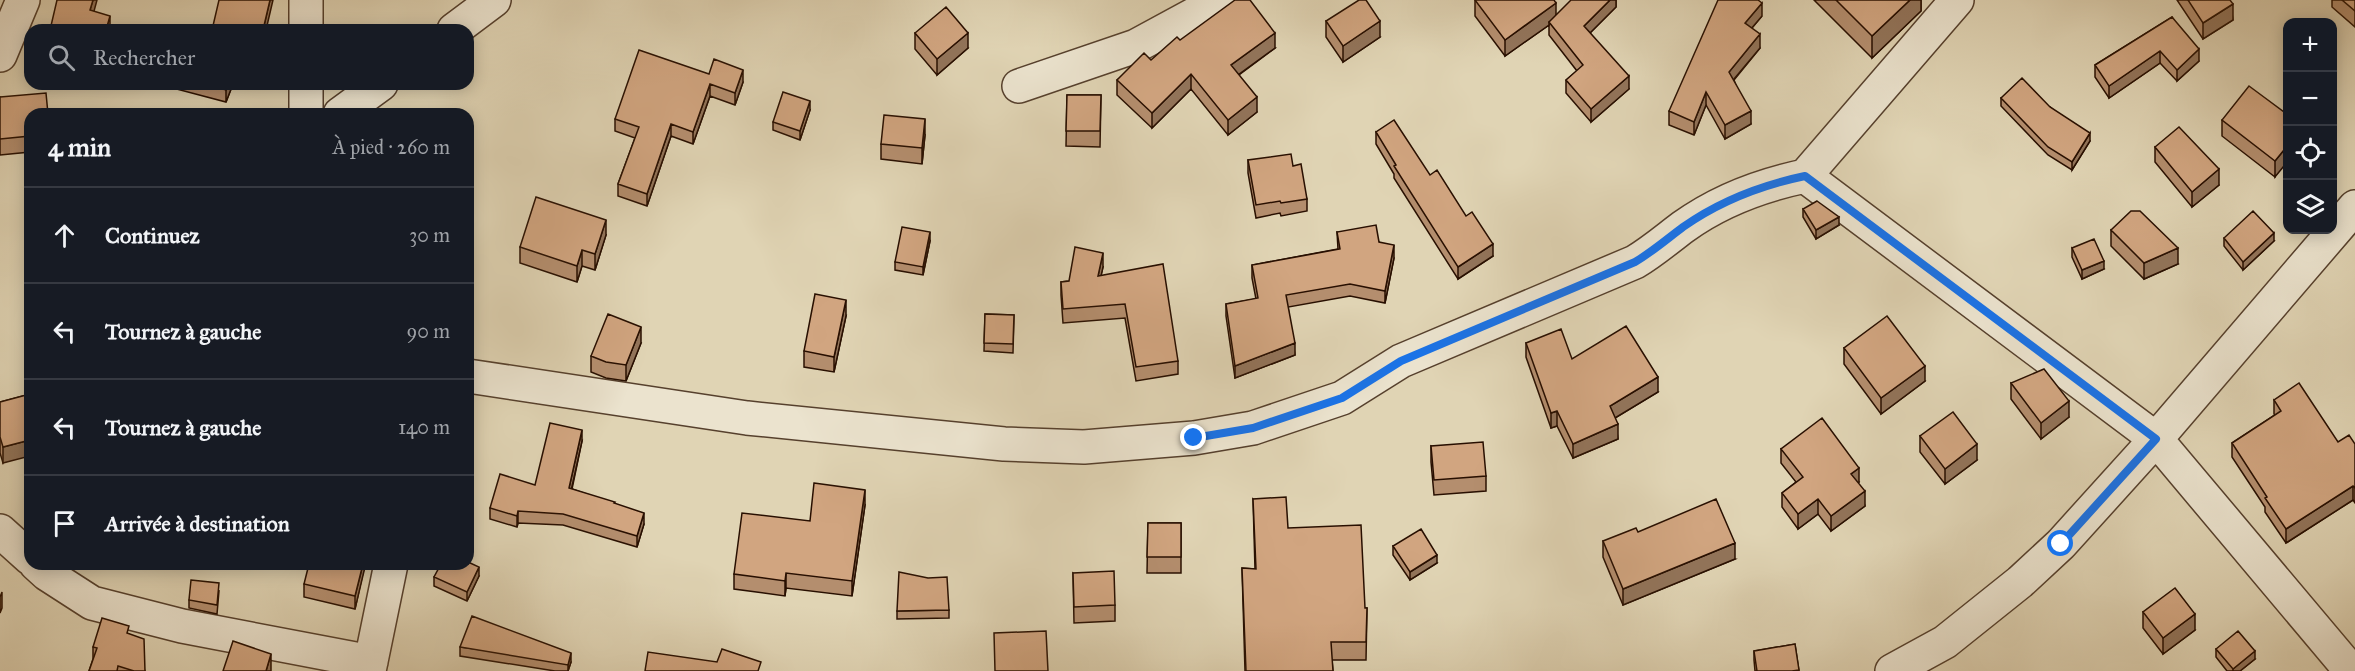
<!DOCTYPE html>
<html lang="fr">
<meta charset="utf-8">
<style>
body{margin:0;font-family:"IM FELL Great Primer",serif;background:#242831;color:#f1f3f6}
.controls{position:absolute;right:18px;top:18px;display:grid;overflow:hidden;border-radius:12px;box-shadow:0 3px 15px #0003}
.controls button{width:54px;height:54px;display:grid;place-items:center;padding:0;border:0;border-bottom:2px solid #363941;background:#171b24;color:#f1f3f6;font:30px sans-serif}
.stop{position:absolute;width:18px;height:18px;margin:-14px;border:4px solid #1a73e8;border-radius:50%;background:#fff}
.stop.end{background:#1a73e8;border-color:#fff;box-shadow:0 2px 6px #0008}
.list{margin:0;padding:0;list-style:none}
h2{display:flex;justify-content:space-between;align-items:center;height:78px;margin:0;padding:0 24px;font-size:26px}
h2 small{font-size:20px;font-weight:400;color:#9ea1a6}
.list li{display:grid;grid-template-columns:39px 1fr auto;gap:18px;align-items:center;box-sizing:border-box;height:96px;padding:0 24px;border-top:2px solid #363941}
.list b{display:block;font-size:22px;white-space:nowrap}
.list em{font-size:20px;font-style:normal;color:#9ea1a6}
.icon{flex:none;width:33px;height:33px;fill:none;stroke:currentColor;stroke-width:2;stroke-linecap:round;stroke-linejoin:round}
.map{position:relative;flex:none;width:2355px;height:671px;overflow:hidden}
.search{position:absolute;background:#171b24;box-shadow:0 3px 15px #0003;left:24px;top:24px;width:450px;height:66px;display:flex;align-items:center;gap:15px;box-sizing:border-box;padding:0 21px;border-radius:18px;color:#9ea1a6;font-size:22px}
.panel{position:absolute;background:#171b24;box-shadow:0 3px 15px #0003;left:24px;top:108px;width:450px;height:462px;border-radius:18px}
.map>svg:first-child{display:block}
</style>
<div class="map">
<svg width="2355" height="671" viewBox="0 0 2355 671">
<rect width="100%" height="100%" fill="#e0d4b4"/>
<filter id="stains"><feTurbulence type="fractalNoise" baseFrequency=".00333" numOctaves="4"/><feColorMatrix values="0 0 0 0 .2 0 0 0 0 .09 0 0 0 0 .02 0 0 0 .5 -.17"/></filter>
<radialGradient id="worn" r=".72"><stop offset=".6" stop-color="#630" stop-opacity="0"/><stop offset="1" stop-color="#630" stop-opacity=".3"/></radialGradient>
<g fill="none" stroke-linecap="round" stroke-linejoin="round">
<defs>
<path id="minor" d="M 306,30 L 306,0
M 454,30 L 494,0
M 0,55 L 23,0
M 1019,86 L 1136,46 L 1221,0
M 306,114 L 306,84
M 340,114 L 381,84
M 1805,176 L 2156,439 L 2351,671
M 468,376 L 747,418 L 1004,444 L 1084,447 L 1194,438 L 1253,428 L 1342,398 L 1401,361 L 1635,262 C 1652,252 1667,239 1683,227 C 1719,201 1762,185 1805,176 L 1957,0
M 0,531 L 30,558
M 36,564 L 47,574 L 92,603 L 182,626 L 371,662
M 369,671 L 391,564
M 1892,671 L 1945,642 L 2020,582 L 2061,544 L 2156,439 L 2355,207"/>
</defs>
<use href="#minor" stroke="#56402d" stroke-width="36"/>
<use href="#minor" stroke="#ebe3ce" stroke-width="33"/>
</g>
<path fill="#b48e6e" stroke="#280f00" stroke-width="1.5" d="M 1475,0 L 1556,15 L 1616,0 L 1616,7 L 1590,33 L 1629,89 L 1591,122 L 1566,93 L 1566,80 L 1577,71 L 1549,35 L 1549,25 L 1505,56 L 1475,16 Z
M 1814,0 L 1921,0 L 1921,11 L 1872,58 Z
M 2177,0 L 2230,0 L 2233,20 L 2203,39 Z
M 2332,0 L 2355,0 L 2355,27 L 2332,7 Z
M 1762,16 L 1752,28 L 1760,48 L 1734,80 L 1751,124 L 1725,139 L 1706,105 L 1694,135 L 1669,125 L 1669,111 Z
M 2172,17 L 2199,61 L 2177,81 L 2160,63 L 2109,98 L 2095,77 L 2095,65 Z
M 1326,21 L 1380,37 L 1343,62 L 1326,37 Z
M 915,33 L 968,48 L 937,75 L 915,49 Z
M 1180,40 L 1275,48 L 1239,75 L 1257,112 L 1228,135 L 1191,89 L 1152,128 L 1117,95 L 1117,80 L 1151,60 Z
M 709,74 L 743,82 L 735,105 L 710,96 L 693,144 L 671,136 L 647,206 L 618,196 L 618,184 L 635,138 L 615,131 L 615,119 Z
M 165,84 L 233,84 L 226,102 L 165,86 Z
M 1067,95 L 1101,95 L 1100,147 L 1066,146 Z
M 0,97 L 30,114 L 30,152 L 0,155 Z
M 2001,98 L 2050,107 L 2090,141 L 2072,170 L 2048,155 L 2001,106 Z
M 810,110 L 800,140 L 773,130 L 773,122 Z
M 2288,115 L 2275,177 L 2222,136 L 2222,120 Z
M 1376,132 L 1430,175 L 1493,256 L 1458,279 L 1394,178 L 1394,174 L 1376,144 Z
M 925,135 L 922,164 L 881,159 L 881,144 Z
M 2155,147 L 2219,185 L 2192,207 L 2155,162 Z
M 1248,160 L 1293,166 L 1307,199 L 1307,211 L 1281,216 L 1280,213 L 1256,218 L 1248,173 Z
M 1803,209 L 1839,225 L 1816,239 L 1803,217 Z
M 2111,230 L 2178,264 L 2144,279 L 2111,246 Z
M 1337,232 L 1379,242 L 1394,258 L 1385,303 L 1350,296 L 1288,307 L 1295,355 L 1235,378 L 1226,316 L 1226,304 L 1256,299 L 1252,278 L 1252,265 L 1338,249 Z
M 606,235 L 595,270 L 582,266 L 577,282 L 520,263 L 520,247 Z
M 2224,238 L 2274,241 L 2243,270 L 2224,246 Z
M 930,241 L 923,275 L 895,270 L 895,262 Z
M 2072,248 L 2104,269 L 2082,279 L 2072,257 Z
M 1103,267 L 1101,275 L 1178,361 L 1178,374 L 1136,381 L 1125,318 L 1063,323 L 1061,295 L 1061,282 L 1069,281 Z
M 985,314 L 1014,315 L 1013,353 L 984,351 Z
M 846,316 L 834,372 L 804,367 L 804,351 Z
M 641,343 L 626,381 L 606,378 L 591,372 L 591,356 Z
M 1526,343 L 1658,392 L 1615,418 L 1618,439 L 1573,458 L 1557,426 L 1551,428 L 1526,357 Z
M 1844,348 L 1925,381 L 1881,414 L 1844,364 Z
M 2011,383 L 2069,417 L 2041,439 L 2011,399 Z
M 30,394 L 3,463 L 0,453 L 0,402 Z
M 2274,400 L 2338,442 L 2355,444 L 2355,503 L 2353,500 L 2286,543 L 2265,512 L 2265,507 L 2232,457 L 2232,443 L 2275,415 L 2274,414 Z
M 1920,436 L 1977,460 L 1945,484 L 1920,452 Z
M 582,441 L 572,489 L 615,504 L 644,524 L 637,547 L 563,525 L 518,523 L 517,527 L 490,519 L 490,508 L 535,485 Z
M 1431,446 L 1486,476 L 1486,491 L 1434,495 L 1431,462 Z
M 1781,449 L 1859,482 L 1858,483 L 1865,506 L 1831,531 L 1818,514 L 1798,529 L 1782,507 L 1782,493 L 1796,482 L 1781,463 Z
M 1253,499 L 1288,528 L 1365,608 L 1367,608 L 1366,660 L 1332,660 L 1333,671 L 1245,671 L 1242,568 L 1255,569 Z
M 865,505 L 852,596 L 786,588 L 785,596 L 734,589 L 734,574 Z
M 1148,523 L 1181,523 L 1181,573 L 1147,573 Z
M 1603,541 L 1735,559 L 1623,605 L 1603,557 Z
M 1393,546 L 1437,563 L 1410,580 L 1393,555 Z
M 365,564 L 355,609 L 304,597 L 304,584 Z
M 1073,573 L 1115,605 L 1115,621 L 1074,623 Z
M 479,576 L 467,601 L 434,586 L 434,577 Z
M 219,591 L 217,614 L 189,608 L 189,600 Z
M 949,610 L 949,618 L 897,619 L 897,611 Z
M 2143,612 L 2195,630 L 2163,654 L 2143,628 Z
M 129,634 L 145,671 L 89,671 L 93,659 L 93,647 Z
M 1795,644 L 1799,671 L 1755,671 L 1754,660 L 1754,651 Z
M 460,647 L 571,662 L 568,671 L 555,671 L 460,656 Z
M 2216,649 L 2255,659 L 2240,671 L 2227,671 L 2216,657 Z"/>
<path fill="#92745a" stroke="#280f00" stroke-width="1.5" d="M 93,0 L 97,0 L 90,26 L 90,10 Z
M 270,0 L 273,0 L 266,30 L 263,30 Z
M 1610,0 L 1616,0 L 1616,7 L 1584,39 L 1584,26 Z
M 1910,0 L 1921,0 L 1921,11 L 1872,58 L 1872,36 Z
M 1556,3 L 1556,19 L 1549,22 L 1549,25 L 1505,56 L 1505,40 Z
M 1762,3 L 1762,16 L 1745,36 L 1745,23 Z
M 2233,4 L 2233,20 L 2203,39 L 2203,23 Z
M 110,16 L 110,30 L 106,30 Z
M 1380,21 L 1380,37 L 1343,62 L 1343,46 Z
M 968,33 L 968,48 L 937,75 L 937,59 Z
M 1275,33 L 1275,48 L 1231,80 L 1231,65 Z
M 1760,34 L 1760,48 L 1729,85 L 1729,72 Z
M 2199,49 L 2199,61 L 2177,81 L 2177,70 Z
M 2160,51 L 2160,63 L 2109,98 L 2109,86 Z
M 743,70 L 743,82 L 735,105 L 735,93 Z
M 1191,74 L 1191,89 L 1152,128 L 1152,113 Z
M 1629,76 L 1629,89 L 1591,122 L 1591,109 Z
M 229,84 L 233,84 L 226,102 L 226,90 Z
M 710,84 L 710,96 L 693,144 L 693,132 Z
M 1706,92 L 1706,105 L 1694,135 L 1694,122 Z
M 1257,97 L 1257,112 L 1228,135 L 1228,120 Z
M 810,101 L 810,110 L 800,140 L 800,131 Z
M 1751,111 L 1751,124 L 1725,139 L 1725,125 Z
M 925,119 L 925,135 L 922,164 L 922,148 Z
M 671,124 L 671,136 L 647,206 L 647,194 Z
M 2090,133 L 2090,141 L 2072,170 L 2072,162 Z
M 2288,145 L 2288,161 L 2275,177 L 2275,161 Z
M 2219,169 L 2219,185 L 2192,207 L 2192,192 Z
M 1839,217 L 1839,225 L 1816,239 L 1816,230 Z
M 606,220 L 606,235 L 595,270 L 595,254 Z
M 930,232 L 930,241 L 923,275 L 923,267 Z
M 2274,233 L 2274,241 L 2243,270 L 2243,262 Z
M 1493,244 L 1493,256 L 1458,279 L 1458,267 Z
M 1394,245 L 1394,258 L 1385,303 L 1385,291 Z
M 2178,248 L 2178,264 L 2144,279 L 2144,263 Z
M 582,250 L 582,266 L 577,282 L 577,266 Z
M 1103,253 L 1103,267 L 1098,290 L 1098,276 Z
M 2104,261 L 2104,269 L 2082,279 L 2082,270 Z
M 846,300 L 846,316 L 834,372 L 834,357 Z
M 641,327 L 641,343 L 626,381 L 626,365 Z
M 1295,343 L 1295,355 L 1235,378 L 1235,366 Z
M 1925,366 L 1925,381 L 1881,414 L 1881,398 Z
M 1658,377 L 1658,392 L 1610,421 L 1610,406 Z
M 2069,401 L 2069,417 L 2041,439 L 2041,423 Z
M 1557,411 L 1557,426 L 1551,428 L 1551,413 Z
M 1618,424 L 1618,439 L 1573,458 L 1573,444 Z
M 582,430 L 582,441 L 569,500 L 569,488 Z
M 30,440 L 30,456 L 3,463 L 3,447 Z
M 1977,444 L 1977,460 L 1945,484 L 1945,469 Z
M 1859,468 L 1859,482 L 1851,488 L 1851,474 Z
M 2353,486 L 2353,500 L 2286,543 L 2286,529 Z
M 865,490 L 865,505 L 852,596 L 852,581 Z
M 1865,491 L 1865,506 L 1831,531 L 1831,516 Z
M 1818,499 L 1818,514 L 1798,529 L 1798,514 Z
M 518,511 L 518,523 L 517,527 L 517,516 Z
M 644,513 L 644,524 L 637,547 L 637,536 Z
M 1735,543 L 1735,559 L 1623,605 L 1623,589 Z
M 1437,555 L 1437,563 L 1410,580 L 1410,572 Z
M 363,564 L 365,564 L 365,567 L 355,609 L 355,596 Z
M 479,567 L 479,576 L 467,601 L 467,592 Z
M 786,573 L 786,588 L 785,596 L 785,581 Z
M 2,592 L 2,608 L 0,613 L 0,597 Z
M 2195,614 L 2195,630 L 2163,654 L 2163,638 Z
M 2255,651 L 2255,659 L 2240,671 L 2233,671 L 2233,669 Z
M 571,653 L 571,662 L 568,671 L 568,665 Z
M 271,654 L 271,671 L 266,671 Z"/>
<path fill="#d1a580" stroke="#280f00" stroke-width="1.5" d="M 57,0 L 93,0 L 90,10 L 110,16 L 106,30 L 50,30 Z
M 219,0 L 270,0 L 263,30 L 212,30 Z
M 1235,0 L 1250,0 L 1275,33 L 1231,65 L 1257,97 L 1228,120 L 1191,74 L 1152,113 L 1117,80 L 1144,53 L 1151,60 L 1177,37 L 1180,40 Z
M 1359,0 L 1366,0 L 1380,21 L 1343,46 L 1326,21 Z
M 1475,0 L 1554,0 L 1556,3 L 1505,40 Z
M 1571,0 L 1610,0 L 1584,26 L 1629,76 L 1591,109 L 1566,80 L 1583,65 L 1549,22 Z
M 1718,0 L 1758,0 L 1762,3 L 1745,23 L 1760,34 L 1729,72 L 1751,111 L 1725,125 L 1706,92 L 1694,122 L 1669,111 Z
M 1836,0 L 1910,0 L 1872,36 Z
M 2188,0 L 2230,0 L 2233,4 L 2203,23 Z
M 2342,0 L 2355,0 L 2355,11 Z
M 946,7 L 968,33 L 937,59 L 915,33 Z
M 2172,17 L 2199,49 L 2177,70 L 2160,51 L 2109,86 L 2095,65 Z
M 639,50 L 709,74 L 714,59 L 743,70 L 735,93 L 710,84 L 693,132 L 671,124 L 647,194 L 618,184 L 639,127 L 615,119 Z
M 2022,78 L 2050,107 L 2090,133 L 2072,162 L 2048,147 L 2001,98 Z
M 202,84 L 229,84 L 226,90 Z
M 2249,86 L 2288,115 L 2288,145 L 2275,161 L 2222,120 Z
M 783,92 L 810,101 L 800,131 L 773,122 Z
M 46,93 L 48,114 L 30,114 L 30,136 L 0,139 L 0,97 Z
M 1067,95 L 1101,95 L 1100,131 L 1066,131 Z
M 276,111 L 277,114 L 263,114 Z
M 884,115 L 925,119 L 922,148 L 881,144 Z
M 1394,120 L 1430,175 L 1437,170 L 1466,216 L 1472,212 L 1493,244 L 1458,267 L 1394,166 L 1396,165 L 1376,132 Z
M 2179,127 L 2219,169 L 2192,192 L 2155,147 Z
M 1291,154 L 1293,166 L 1301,164 L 1307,199 L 1281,203 L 1280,201 L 1256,205 L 1248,160 Z
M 536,197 L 606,220 L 595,254 L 582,250 L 577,266 L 520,247 Z
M 1817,201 L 1839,217 L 1816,230 L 1803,209 Z
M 2131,211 L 2140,211 L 2178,248 L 2144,263 L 2111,230 Z
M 2253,211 L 2274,233 L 2243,262 L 2224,238 Z
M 1376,225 L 1379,242 L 1394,245 L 1385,291 L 1350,284 L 1286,295 L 1295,343 L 1235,366 L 1226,304 L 1258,298 L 1252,265 L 1340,249 L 1337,232 Z
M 902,227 L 930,232 L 923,267 L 895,262 Z
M 2094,239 L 2104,261 L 2082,270 L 2072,248 Z
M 1075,247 L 1103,253 L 1098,276 L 1163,264 L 1178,361 L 1136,367 L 1125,304 L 1063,309 L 1061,282 L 1069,281 Z
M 815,294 L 846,300 L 834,357 L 804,351 Z
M 608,314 L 641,327 L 626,365 L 606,362 L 591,356 Z
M 985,314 L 1014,315 L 1013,344 L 984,343 Z
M 1887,316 L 1925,366 L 1881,398 L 1844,348 Z
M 1626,326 L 1658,377 L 1610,406 L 1618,424 L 1573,444 L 1557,411 L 1551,413 L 1526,343 L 1561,329 L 1572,359 Z
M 2044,369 L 2069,401 L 2041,423 L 2011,383 Z
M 2299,383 L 2338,442 L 2349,435 L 2355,444 L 2355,488 L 2353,486 L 2286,529 L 2265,498 L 2267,497 L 2232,443 L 2281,411 L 2274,400 Z
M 30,394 L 30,440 L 3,447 L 0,437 L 0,402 Z
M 1953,412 L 1977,444 L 1945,469 L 1920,436 Z
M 1822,418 L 1859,468 L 1851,474 L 1865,491 L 1831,516 L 1818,499 L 1798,514 L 1782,493 L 1803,477 L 1781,449 Z
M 550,423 L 582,430 L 569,488 L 615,502 L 614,503 L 644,513 L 637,536 L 563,514 L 518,511 L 517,516 L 490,508 L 500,474 L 535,485 Z
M 1483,442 L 1486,476 L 1434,480 L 1431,446 Z
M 814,483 L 865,490 L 852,581 L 786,573 L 785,581 L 734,574 L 742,513 L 810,521 Z
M 1286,497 L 1288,528 L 1361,525 L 1365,608 L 1367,608 L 1366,642 L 1331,642 L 1333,671 L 1246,671 L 1242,568 L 1256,569 L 1253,499 Z
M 1716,499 L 1735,543 L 1623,589 L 1603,541 L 1636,528 L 1638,532 Z
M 1148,523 L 1181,523 L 1181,557 L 1147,557 Z
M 1421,529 L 1437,555 L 1410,572 L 1393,546 Z
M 468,562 L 479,567 L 467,592 L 434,577 L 441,564 L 468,564 Z
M 309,564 L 363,564 L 355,596 L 304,584 Z
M 1114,571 L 1115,605 L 1074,607 L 1073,573 Z
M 899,572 L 928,578 L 947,577 L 949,610 L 897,611 Z
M 191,580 L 219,583 L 217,605 L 189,600 Z
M 2175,588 L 2195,614 L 2163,638 L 2143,612 Z
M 472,616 L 571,653 L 568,665 L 460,647 Z
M 102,618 L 129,626 L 127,633 L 144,639 L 145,671 L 134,671 L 118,666 L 117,671 L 89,671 L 97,648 L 93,647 Z
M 1046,631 L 1048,671 L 995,671 L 994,633 Z
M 2238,631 L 2255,651 L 2233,669 L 2216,649 Z
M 233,641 L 271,654 L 266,671 L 223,671 Z
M 1795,644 L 1799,670 L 1792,671 L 1757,671 L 1754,651 Z
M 722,649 L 761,662 L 758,671 L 645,671 L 648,652 L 717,662 Z"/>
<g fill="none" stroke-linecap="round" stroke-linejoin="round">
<path stroke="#1a73e8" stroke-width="8" d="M 1194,438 L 1253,428 L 1342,398 L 1401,361 L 1635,262 C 1652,252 1667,239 1683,227 C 1720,201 1762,185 1805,176 L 2156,439 L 2061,544"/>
</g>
<rect width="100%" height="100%" filter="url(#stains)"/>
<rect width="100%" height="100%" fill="url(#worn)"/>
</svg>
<div class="controls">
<button>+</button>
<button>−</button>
<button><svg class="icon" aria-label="locate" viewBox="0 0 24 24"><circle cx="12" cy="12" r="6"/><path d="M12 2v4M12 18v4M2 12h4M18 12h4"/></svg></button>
<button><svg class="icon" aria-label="layers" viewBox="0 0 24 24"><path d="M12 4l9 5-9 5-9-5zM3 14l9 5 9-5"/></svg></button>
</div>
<div class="stop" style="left:2061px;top:544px"></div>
<div class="stop end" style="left:1194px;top:438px"></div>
<div class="search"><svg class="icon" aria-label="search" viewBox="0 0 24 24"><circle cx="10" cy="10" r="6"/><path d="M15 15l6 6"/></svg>Rechercher</div>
<section class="panel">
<h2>4 min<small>À pied · 260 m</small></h2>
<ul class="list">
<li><svg class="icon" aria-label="ahead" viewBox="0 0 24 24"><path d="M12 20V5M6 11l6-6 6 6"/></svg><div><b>Continuez</b></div><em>30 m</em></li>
<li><svg class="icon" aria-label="left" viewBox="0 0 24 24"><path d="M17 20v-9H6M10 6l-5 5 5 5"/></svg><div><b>Tournez à gauche</b></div><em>90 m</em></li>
<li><svg class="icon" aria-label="left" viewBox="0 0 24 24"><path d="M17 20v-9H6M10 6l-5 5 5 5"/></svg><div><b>Tournez à gauche</b></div><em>140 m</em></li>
<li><svg class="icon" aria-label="arrive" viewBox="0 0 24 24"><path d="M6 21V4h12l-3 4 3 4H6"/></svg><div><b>Arrivée à destination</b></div></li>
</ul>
</section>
</div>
